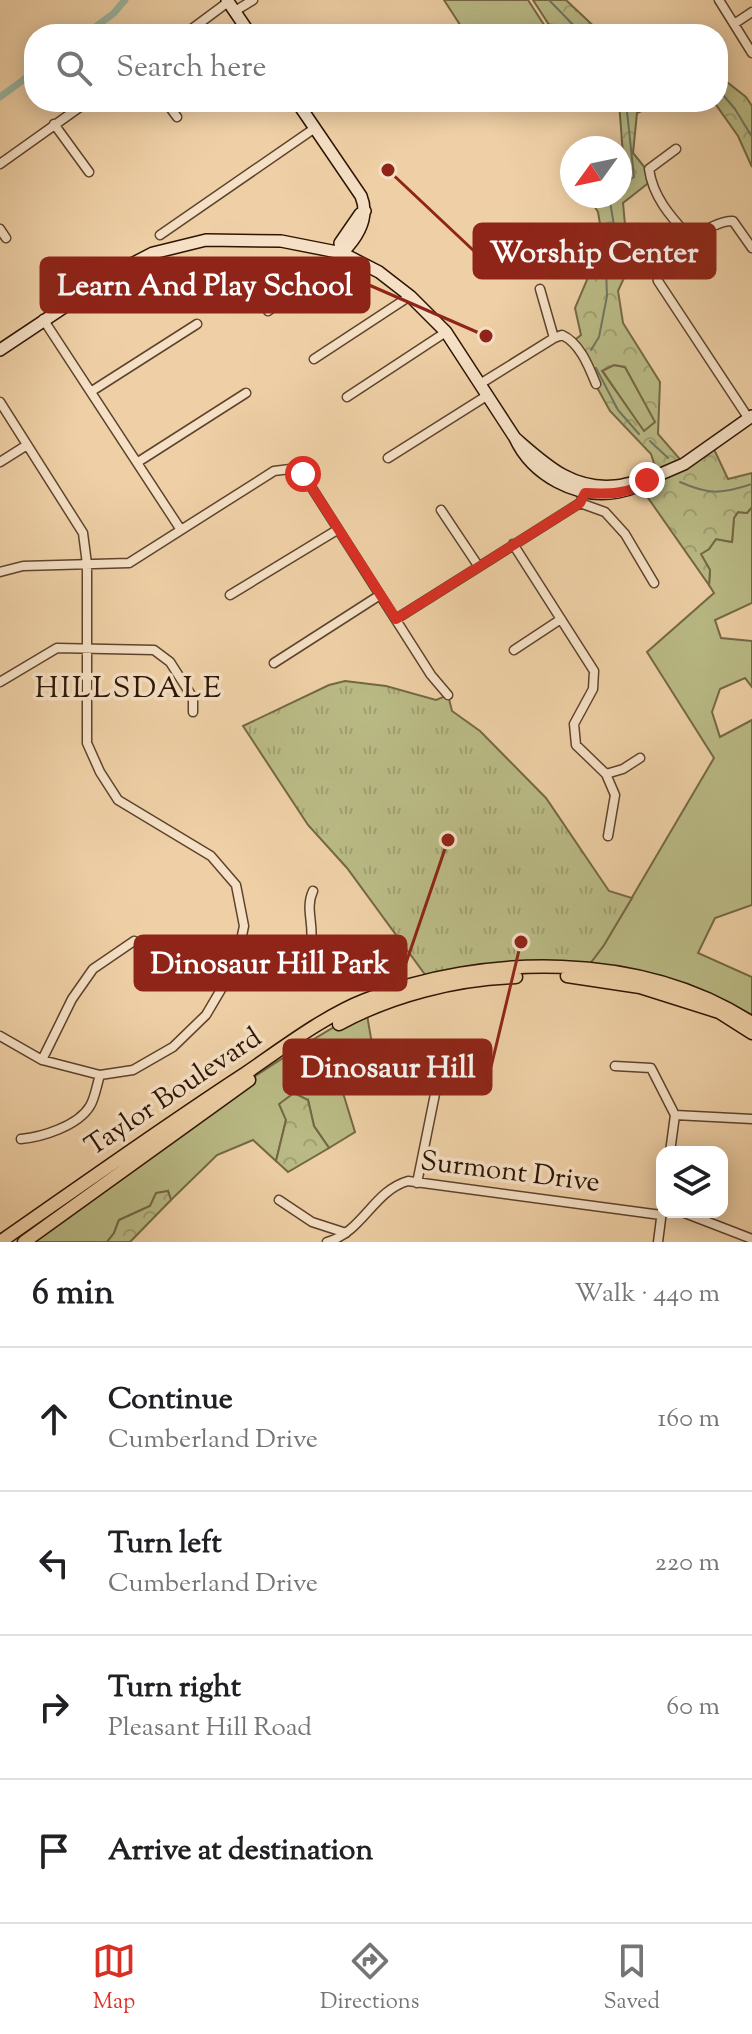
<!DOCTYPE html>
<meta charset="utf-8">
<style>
body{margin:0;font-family:"Sorts Mill Goudy",serif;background:#f6f6f6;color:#202124}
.controls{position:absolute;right:24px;bottom:24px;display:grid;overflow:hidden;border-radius:16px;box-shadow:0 4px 20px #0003}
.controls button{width:72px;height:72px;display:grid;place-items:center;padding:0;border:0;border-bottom:2px solid #e0e0e0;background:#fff;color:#202124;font:40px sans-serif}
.compass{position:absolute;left:560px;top:136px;width:72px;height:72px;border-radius:50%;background:#fff;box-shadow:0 4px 20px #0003;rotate:237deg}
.stop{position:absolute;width:24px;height:24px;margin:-18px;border:6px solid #d93025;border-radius:50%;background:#fff}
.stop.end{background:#d93025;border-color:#fff;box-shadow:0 2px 8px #0008}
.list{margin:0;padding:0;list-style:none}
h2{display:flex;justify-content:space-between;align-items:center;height:104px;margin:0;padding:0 32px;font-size:34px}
h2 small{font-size:26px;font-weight:400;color:#757577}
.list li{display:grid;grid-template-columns:52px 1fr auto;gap:24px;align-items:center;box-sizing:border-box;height:144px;padding:0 32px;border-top:2px solid #e0e0e0}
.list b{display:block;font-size:30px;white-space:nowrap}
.list p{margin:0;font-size:26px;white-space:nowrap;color:#757577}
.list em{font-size:26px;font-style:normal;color:#757577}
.icon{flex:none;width:44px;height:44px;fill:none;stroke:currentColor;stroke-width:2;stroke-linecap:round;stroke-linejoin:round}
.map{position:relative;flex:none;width:752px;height:1242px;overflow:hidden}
.search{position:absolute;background:#fff;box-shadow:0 4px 20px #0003;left:24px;right:24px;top:24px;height:88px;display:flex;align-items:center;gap:20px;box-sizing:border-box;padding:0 28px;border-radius:32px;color:#757577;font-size:30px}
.sheet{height:680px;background:#fff}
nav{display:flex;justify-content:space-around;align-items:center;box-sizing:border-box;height:112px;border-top:2px solid #e0e0e0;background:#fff;font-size:22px;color:#757577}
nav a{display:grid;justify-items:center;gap:4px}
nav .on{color:#d93025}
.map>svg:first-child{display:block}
</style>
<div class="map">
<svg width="752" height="1242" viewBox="0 0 752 1242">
<defs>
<pattern id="forest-crowns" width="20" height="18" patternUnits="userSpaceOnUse" patternTransform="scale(2)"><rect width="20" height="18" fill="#babb86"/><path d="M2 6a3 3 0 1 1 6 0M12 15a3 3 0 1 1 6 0" fill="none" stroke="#a0a072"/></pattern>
<pattern id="park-tufts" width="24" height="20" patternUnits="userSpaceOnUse" patternTransform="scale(2)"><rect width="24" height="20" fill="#babb86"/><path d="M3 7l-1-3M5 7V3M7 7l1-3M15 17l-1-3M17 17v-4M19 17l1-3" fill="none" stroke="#a0a072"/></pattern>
</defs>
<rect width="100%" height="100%" fill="#efd0a6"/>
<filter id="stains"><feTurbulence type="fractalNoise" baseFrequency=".0025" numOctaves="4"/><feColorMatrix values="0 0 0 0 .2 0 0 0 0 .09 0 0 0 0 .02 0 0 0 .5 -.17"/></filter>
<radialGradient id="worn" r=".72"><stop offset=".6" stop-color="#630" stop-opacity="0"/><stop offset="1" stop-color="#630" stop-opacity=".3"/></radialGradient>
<path fill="#babb86" stroke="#746844" stroke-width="2" d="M 444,0 L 528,0 L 550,34 L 466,34 Z
M 614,365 L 625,367 L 656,422 L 644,432 L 602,370 Z
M 752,507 L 752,603 L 715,620 L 721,638 L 752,641 L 752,687 L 745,678 L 720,689 L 712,712 L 720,737 L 752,720 L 752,905 L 715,918 L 698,953 L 752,977 L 752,1023 L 586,969 L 604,945 L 714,758 L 647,652 L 714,593 L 709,585 L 710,570 L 700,554 L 709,549 L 716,539 L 732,542 L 734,518 L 738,512 L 747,513 Z
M 366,1009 L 372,1044 L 340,1083 L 355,1132 L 329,1148 L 314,1126 L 308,1100 L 286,1120 L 276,1161 L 253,1140 L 217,1155 L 171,1200 L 168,1191 L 150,1206 L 119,1220 L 114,1233 L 107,1242 L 24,1242 C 135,1160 245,1075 366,1009 Z"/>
<path fill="url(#forest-crowns)" stroke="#746844" stroke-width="2" fill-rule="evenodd" d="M 533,0 L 566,0 L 602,34 L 555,34 Z
M 718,75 L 746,97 L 752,106 L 752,167 L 738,136 L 714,102 L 718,102 Z
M 619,102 L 662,102 L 637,113 L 633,153 L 646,169 L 651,181 L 623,203 L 629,267 L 618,291 L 623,323 L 660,382 L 658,434 L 684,464 L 712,445 L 728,479 L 752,473 L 752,507 L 747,513 L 738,512 L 734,518 L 732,542 L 716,539 L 709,549 L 701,554 L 710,570 L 709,585 L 646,495 L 647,480 L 658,475 L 651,454 L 610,411 L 572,342 L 581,335 L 575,308 L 603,242 L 598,212 L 588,196 L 620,196 L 620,159 L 623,155 ZM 614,365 L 625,367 L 655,422 L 644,431 L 602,371 Z
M 294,1093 L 308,1100 L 314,1126 L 329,1148 L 288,1172 L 276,1161 L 286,1120 L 279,1104 Z
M 168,1191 L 171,1200 L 130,1242 L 107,1242 L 114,1233 L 119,1220 L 150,1206 L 156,1193 Z"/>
<path fill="url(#park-tufts)" stroke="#746844" stroke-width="2" d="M 345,681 L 386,686 L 436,700 L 448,695 L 452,711 L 480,731 L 546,798 L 609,891 L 632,898 L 604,945 L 586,969 L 429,980 L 347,868 L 308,825 L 243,726 L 329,685 Z"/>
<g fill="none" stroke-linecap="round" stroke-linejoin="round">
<path stroke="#6f7662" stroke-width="2" d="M 549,0 L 582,34
M 718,89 L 735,109 L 752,137
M 620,187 L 634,177 L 626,102
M 591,350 L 599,337 L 607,296 L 606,268 L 617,243 L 609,196
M 596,368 L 618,410 L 639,434
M 650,441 L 668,458
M 680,482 C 709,495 722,494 752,484"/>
<path stroke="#9bb7a2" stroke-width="7" d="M 86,34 L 114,13 L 125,0
M 0,97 L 34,72"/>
<defs>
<path id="street" d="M 719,0 L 752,53
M 235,11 L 253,0
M 734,24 L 752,12
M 185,34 L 228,2
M 166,102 L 177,117
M 54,124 L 89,172
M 676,149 L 649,169 C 653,198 672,218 691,239
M 0,164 L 87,102
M 0,229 L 6,238
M 160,235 L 315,128
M 540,289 L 554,338 L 562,335 C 580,343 589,367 596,384
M 268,311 L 336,262 L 342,253
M 43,319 L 181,530
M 314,359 L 410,296
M 480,384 L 554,338
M 92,391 L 197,324
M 347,397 L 446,332
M 0,402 L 83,533 L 87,564 L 87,743 L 100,772 L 118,800 L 211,856 L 236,885 L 244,926 L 236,964 L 206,1015 L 173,1047 L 133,1070 L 100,1075 L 42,1060 L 0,1036
M 749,419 L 658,281 L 656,272 C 667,254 712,220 733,221 L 752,248
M 388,458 L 488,395
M 0,462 L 27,445
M 138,462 L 246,393
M 580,503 L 605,512 L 625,534 L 654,583
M 441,510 L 479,567
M 513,544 L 594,671 L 593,689 L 574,724 L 576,745 L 606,774 L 615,795 L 608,836
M 0,572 L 23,566 L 129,563 L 274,471 L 290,469 L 303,474 L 431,675 L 448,695
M 230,595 L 337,530
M 396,619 L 580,503 L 587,487
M 514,650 L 561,619
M 274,663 L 380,595
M 0,682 L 57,648 L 154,650 L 170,662 L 193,698 L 193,712
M 606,774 L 623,769 L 640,758
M 236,964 C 244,967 253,971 261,972 C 282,976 308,964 311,942 C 314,924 305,908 313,891
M 42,1060 L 72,999 L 93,969 L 134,941
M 615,1066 L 651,1068 L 675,1115
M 675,1115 L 752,1119
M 21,1139 C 42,1137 78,1126 90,1106 C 95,1098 97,1084 100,1075
M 670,1152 L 675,1115
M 417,1183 L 436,1089
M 279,1200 L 312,1222 L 346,1233
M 682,1212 L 752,1239
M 327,1242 C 363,1232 373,1191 408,1181 L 661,1215
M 658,1242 L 662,1211"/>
<path id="secondary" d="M 227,0 L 250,34
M 297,102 L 361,196 C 370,218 358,237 342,253
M 342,253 L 340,243 L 360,214 L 365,211
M 0,350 L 120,270 L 153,253 L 206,240 L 281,241 L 342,253 L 379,272 L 410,296 L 446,332 L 515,438
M 647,480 C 636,481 626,485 615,486 C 571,490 545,464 515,438 C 532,475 577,500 618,492 C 628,490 639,487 647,480 L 684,464 L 752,416"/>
<path id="primary" d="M 567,976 L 640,987 L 719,1012 L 752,1033
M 339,1024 C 392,995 456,979 516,977
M 0,1242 C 82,1185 163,1127 246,1073 C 281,1049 326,1015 365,1000 C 485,953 641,951 752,1023
M 24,1242 L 249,1080"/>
</defs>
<use href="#street" stroke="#5e432c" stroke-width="11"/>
<use href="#secondary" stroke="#2d1403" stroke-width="14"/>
<use href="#primary" stroke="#2d1403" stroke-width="15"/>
<use href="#street" stroke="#f5e0c5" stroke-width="8"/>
<use href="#secondary" stroke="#f5e0c5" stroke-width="11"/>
<use href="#primary" stroke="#efd0a6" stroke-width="12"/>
</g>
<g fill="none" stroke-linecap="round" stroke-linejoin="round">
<path stroke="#d93025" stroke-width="10" d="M 303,474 L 396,619 L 580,503 L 585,493 C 605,494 632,495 647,480"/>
</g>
<g text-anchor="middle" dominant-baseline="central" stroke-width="7" stroke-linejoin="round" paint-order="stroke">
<g font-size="28" fill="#2d1403" stroke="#f5e0c5">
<text transform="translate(174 1093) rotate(-34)">Taylor Boulevard</text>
<text transform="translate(510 1173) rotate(7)">Surmont Drive</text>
</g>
<g font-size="30" letter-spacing="2" fill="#2d1403" stroke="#f5e0c5">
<text x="129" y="689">HILLSDALE</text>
</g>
</g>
<path fill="none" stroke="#8f2418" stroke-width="3" d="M388 170L474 251M486 336L369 285M448 840L406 963M521 942L491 1067"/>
<g fill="#8f2418" stroke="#f5e0c5" stroke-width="3">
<circle cx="388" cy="170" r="8"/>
<circle cx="486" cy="336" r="8"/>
<circle cx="448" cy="840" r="8"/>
<circle cx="521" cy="942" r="8"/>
</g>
<g fill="#8f2418" stroke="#8f2418" stroke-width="3">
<rect x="474" y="224" width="241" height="54" rx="8"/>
<rect x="41" y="258" width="328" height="54" rx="8"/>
<rect x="135" y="936" width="271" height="54" rx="8"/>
<rect x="284" y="1040" width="207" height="54" rx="8"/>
</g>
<g font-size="30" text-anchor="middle" font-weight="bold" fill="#fff">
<text x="594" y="262">Worship Center</text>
<text x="205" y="295">Learn And Play School</text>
<text x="270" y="973">Dinosaur Hill Park</text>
<text x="388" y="1077">Dinosaur Hill</text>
</g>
<rect width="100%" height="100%" filter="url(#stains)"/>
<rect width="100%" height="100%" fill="url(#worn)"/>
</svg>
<div class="controls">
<button><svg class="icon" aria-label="layers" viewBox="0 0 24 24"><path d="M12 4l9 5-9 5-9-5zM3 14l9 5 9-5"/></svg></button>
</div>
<svg class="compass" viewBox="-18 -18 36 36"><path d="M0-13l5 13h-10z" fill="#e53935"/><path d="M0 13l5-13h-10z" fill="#757577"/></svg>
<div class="stop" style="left:303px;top:474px"></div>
<div class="stop end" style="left:647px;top:480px"></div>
<div class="search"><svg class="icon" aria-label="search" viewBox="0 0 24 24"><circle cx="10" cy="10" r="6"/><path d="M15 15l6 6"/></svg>Search here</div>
</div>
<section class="sheet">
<h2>6 min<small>Walk · 440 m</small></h2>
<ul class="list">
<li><svg class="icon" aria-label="ahead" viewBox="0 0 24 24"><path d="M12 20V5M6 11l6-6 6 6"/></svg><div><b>Continue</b><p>Cumberland Drive</p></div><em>160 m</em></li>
<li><svg class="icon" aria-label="left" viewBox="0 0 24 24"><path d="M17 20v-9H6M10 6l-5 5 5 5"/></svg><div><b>Turn left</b><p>Cumberland Drive</p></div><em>220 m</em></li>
<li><svg class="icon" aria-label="right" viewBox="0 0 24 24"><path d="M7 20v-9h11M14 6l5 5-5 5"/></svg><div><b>Turn right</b><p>Pleasant Hill Road</p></div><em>60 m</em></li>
<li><svg class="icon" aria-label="arrive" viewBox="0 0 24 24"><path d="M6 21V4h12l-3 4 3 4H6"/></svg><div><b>Arrive at destination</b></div></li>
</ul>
</section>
<nav>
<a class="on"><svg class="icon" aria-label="map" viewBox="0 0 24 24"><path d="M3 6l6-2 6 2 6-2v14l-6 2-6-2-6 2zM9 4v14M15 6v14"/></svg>Map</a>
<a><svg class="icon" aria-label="directions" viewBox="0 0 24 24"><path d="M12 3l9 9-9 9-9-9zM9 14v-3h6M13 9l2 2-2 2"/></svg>Directions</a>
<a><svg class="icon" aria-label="saved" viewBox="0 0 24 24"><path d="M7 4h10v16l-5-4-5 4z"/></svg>Saved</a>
</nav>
